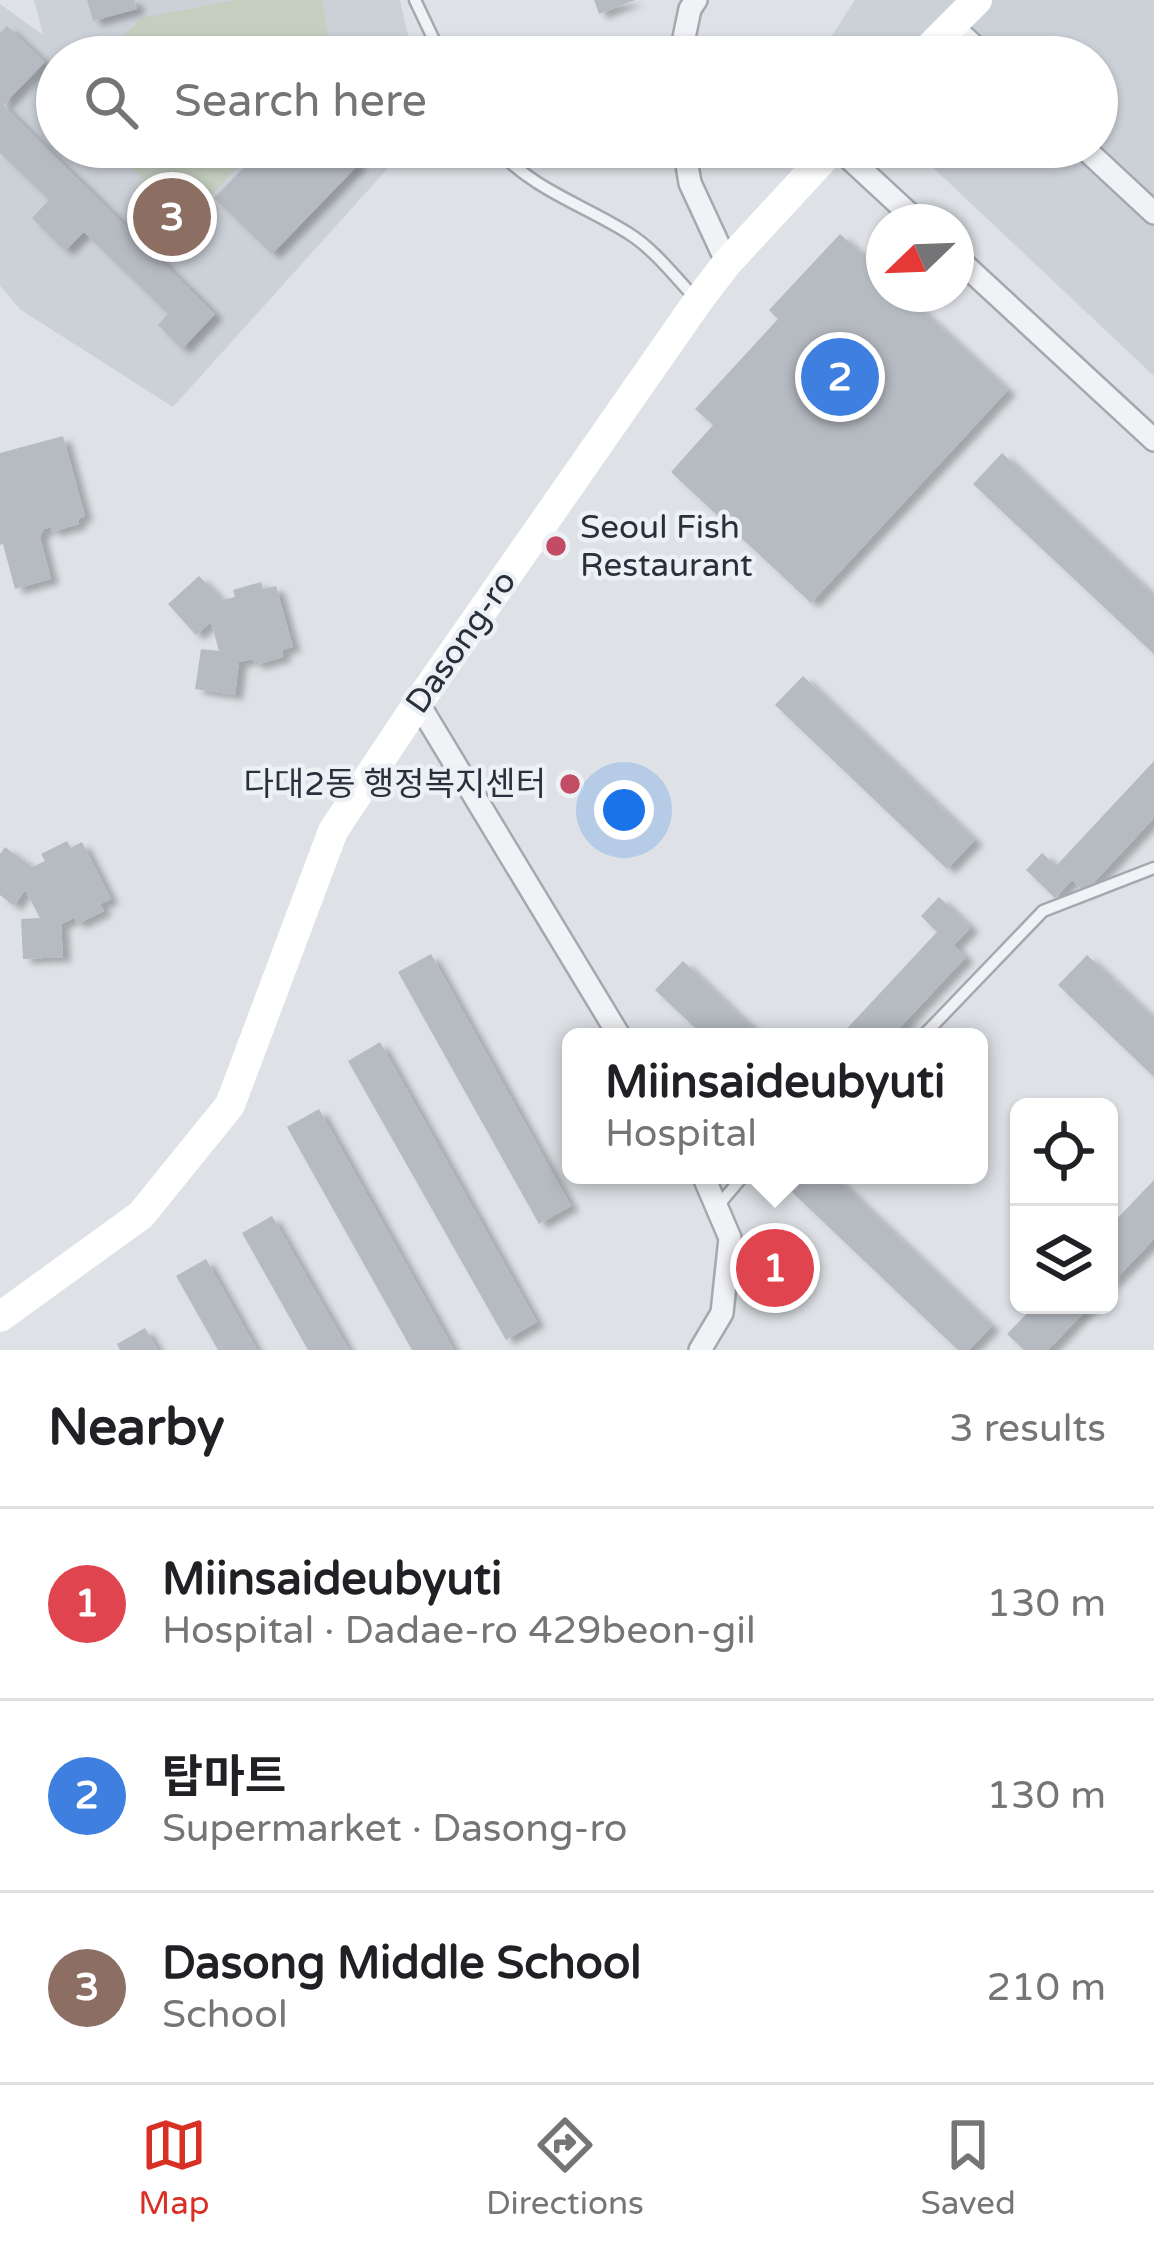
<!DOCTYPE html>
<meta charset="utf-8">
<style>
body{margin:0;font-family:"Varela Round","Noto Sans KR",sans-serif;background:#f2f2f2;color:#202124}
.controls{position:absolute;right:36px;bottom:36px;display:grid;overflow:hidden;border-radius:18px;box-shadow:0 3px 9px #0004}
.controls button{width:108px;height:108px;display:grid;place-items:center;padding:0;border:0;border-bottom:3px solid #e0e0e0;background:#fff;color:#202124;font:60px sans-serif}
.compass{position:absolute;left:866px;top:204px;width:108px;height:108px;border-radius:50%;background:#fff;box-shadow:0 3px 9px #0004;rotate:247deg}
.you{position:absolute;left:624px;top:810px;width:42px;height:42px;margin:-30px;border:9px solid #fff;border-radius:50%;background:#1a73e8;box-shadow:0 0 0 18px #1a73e833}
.badge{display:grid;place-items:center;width:78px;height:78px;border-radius:50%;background:#d93025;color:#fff;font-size:39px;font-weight:700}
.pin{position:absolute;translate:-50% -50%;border:6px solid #fff;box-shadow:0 3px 12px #0006}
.popup{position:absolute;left:562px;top:1028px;width:426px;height:156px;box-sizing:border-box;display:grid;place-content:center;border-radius:18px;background:#fff;filter:drop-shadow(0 3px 9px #0005);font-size:39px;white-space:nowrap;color:#757577}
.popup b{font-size:45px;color:#202124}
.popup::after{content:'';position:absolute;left:50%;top:100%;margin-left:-24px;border:24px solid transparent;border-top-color:#fff}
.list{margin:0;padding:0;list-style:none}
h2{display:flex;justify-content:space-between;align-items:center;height:156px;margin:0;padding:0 48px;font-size:51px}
h2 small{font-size:39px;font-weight:400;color:#757577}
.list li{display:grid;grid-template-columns:78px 1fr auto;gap:36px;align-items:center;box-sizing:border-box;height:192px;padding:0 48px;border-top:3px solid #e0e0e0}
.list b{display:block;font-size:45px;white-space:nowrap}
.list p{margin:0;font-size:39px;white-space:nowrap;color:#757577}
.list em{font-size:39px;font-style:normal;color:#757577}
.icon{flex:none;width:66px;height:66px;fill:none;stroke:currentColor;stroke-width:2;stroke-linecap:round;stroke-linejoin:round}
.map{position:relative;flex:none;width:1154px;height:1350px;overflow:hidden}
.search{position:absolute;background:#fff;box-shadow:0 3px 9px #0004;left:36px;right:36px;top:36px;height:132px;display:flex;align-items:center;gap:30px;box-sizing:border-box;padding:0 42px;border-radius:66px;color:#757577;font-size:45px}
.sheet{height:732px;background:#fff}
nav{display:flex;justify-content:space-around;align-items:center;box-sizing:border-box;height:168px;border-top:3px solid #e0e0e0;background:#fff;font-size:33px;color:#757577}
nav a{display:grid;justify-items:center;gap:6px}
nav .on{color:#d93025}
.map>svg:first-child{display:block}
</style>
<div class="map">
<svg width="1154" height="1350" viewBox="0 0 1154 1350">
<defs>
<filter id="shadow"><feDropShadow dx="8" dy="5" stdDeviation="3" flood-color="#0004"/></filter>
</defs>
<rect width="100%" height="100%" fill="#dee2e6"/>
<path fill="#ccd1d8" d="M 34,0 L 400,0 L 413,57 L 57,57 L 57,147 L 407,147 L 173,407 L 21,310 L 0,286 L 0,4 L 43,35 Z
M 855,0 L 1154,0 L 1154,376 L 911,147 L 1097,147 L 1097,57 L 818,57 Z"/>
<path fill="#c4cfc0" d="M 236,0 L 322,0 L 333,57 L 103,57 L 141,18 Z
M 112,147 L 256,147 L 185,223 Z"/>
<path fill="#b6bbc2" filter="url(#shadow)" d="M 87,0 L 134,0 L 137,9 L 93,21 Z
M 594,0 L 635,0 L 599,14 Z
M 7,26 L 45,62 L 3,105 L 215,314 L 182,349 L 158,325 L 168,314 L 84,232 L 65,251 L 32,218 L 49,200 L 0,153 L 0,33 Z
M 264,147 L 342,147 L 359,164 L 272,254 L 214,198 Z
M 840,234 L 884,274 L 884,294 L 905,294 L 1008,390 L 811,603 L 671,472 L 713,425 L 695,409 L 778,319 L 769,310 Z
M 63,436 L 85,516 L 78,519 L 79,524 L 52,532 L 51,527 L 44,529 L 40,537 L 51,579 L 15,589 L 3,544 L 0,545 L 0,453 Z
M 1002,453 L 1154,596 L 1154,654 L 973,484 Z
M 199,576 L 222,600 L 235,597 L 233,590 L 261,582 L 263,589 L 276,586 L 293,647 L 282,650 L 283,657 L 255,665 L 253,659 L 239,662 L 235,695 L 195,689 L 201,649 L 219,651 L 211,622 L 196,635 L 168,604 Z
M 803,676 L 975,840 L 947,869 L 775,705 Z
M 1154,761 L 1154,818 L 1085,892 L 1072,880 L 1055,898 L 1026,870 L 1042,853 L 1056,866 Z
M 67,841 L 71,848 L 82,842 L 111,899 L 100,904 L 104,911 L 77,924 L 74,918 L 61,924 L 63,957 L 23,959 L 21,919 L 40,918 L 25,890 L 14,906 L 0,895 L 0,854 L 5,847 L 32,867 L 45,861 L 41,854 Z
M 939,897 L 971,927 L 954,945 L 966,957 L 891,1037 L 839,1037 L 937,932 L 921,916 Z
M 431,954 L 571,1206 L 539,1224 L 398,972 Z
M 1087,955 L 1154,1019 L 1154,1077 L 1058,985 Z
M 683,961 L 762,1037 L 705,1037 L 655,990 Z
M 380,1042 L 537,1322 L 506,1340 L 348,1061 Z
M 319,1109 L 454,1350 L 412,1350 L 287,1127 Z
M 808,1175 L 833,1175 L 992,1326 L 969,1350 L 958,1350 L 792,1192 Z
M 1154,1180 L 1154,1239 L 1109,1286 L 1109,1227 Z
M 272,1216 L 349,1350 L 308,1350 L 242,1233 Z
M 206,1259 L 257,1350 L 218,1350 L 176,1276 Z
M 1035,1305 L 1091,1305 L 1048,1350 L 1024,1350 L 1007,1334 Z
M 145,1328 L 158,1350 L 120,1350 L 117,1344 Z"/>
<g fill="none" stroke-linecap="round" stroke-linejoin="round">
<defs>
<path id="lane" d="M 415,0 L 442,57
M 495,147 C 533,190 582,204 628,233 C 654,249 675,277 696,299
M 922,1037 L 1043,911 L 1154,868
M 717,1207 L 744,1175"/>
<path id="street" d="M 951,25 L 986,57
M 680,57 L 690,9 L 696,0
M 684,147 L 690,183 L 727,263
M 837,147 L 918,222
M 1083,147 L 1154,213
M 956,257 L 1154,440
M 418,703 L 620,1037
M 700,1350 L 722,1313 L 730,1238 L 703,1175"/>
</defs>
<use href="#lane" stroke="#a4a9b0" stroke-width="15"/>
<use href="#street" stroke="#a4a9b0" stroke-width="26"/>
<use href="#lane" stroke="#f0f2f5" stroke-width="10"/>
<use href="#street" stroke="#f0f2f5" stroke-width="21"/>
<path stroke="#fff" stroke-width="30" d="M 920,57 L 977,0
M 0,1317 L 141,1215 L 230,1105 L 333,831 L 418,703 L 698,301 L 727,263 L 834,147"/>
</g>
<g fill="#c24c64" stroke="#edf0f4" stroke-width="4.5">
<circle cx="556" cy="546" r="12"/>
<circle cx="570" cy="784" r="12"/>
</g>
<g text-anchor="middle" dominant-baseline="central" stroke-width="9" stroke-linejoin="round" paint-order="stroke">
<g font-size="33" fill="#28303c" stroke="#edf0f4" text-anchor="start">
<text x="580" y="527">Seoul Fish<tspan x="580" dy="38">Restaurant</tspan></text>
<text x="546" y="784" text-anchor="end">다대2동 행정복지센터</text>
</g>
<g font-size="33" fill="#28303c" stroke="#edf0f4">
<text transform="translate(461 642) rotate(-55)">Dasong-ro</text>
</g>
</g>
</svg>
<div class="controls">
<button><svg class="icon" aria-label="locate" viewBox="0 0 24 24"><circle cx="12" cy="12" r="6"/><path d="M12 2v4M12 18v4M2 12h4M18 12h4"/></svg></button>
<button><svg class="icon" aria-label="layers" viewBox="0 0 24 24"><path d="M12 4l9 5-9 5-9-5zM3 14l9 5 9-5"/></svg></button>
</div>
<svg class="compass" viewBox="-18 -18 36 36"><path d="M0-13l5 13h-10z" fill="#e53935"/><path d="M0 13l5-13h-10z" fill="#757577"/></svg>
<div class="you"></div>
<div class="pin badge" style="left:775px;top:1268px;background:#e0444e">1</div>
<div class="popup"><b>Miinsaideubyuti</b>Hospital</div>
<div class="pin badge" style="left:840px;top:377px;background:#3f7fe0">2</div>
<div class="pin badge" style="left:172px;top:217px;background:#8d6e63">3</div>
<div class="search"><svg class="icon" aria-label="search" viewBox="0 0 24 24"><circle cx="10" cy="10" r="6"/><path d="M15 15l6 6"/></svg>Search here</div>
</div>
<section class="sheet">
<h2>Nearby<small>3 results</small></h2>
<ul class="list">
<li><span class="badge" style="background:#e0444e">1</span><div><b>Miinsaideubyuti</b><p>Hospital · Dadae-ro 429beon-gil</p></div><em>130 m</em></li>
<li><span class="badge" style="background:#3f7fe0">2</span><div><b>탑마트</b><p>Supermarket · Dasong-ro</p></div><em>130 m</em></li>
<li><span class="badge" style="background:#8d6e63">3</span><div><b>Dasong Middle School</b><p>School</p></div><em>210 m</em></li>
</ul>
</section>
<nav>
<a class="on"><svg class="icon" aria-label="map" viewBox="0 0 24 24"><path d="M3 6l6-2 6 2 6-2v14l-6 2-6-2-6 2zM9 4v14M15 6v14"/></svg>Map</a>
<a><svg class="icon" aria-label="directions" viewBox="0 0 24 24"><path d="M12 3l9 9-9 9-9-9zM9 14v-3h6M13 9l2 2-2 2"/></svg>Directions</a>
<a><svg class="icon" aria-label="saved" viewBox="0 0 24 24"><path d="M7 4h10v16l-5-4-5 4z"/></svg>Saved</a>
</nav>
